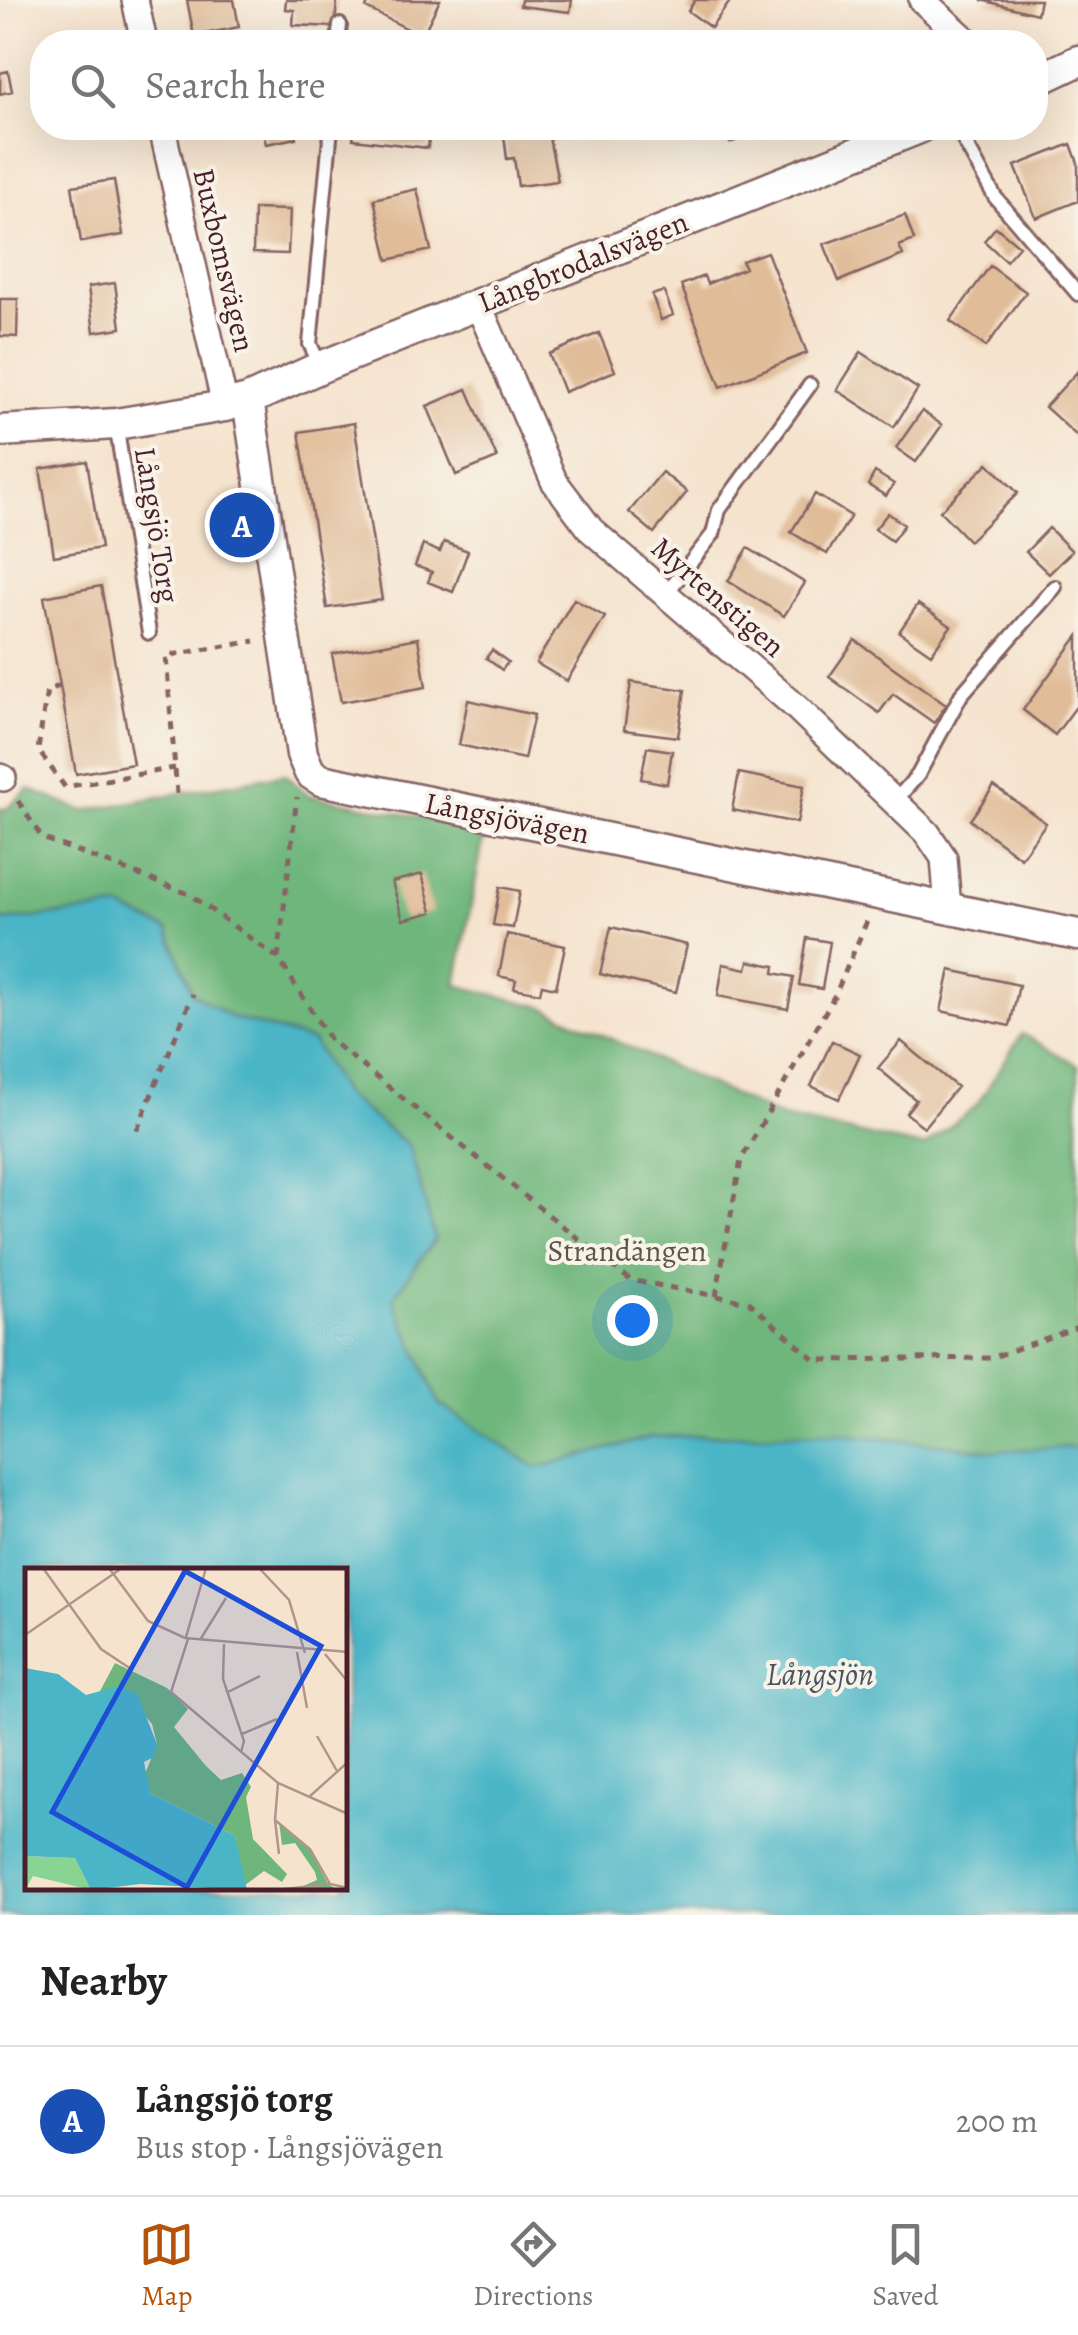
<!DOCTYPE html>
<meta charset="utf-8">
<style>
body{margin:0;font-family:Alegreya,serif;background:#f6f6f6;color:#222}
.you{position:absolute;left:632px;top:1320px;width:35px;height:35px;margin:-25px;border:8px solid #fff;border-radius:50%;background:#1a73e8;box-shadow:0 0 0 15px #1a73e833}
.badge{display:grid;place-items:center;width:65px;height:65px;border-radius:50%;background:#b45309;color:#fff;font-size:32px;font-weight:700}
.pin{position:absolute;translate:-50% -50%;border:5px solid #fff;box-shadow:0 2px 10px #0006}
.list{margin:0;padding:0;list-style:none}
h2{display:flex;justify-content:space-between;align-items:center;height:130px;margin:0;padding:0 40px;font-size:42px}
h2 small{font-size:32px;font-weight:400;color:#767676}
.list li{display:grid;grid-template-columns:65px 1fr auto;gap:30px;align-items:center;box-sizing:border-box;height:150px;padding:0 40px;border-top:2px solid #e0e0e0}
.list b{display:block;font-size:38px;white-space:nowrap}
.list p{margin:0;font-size:32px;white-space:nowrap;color:#767676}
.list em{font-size:32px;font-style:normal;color:#767676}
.icon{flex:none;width:55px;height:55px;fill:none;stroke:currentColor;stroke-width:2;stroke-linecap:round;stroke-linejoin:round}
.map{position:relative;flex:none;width:1078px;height:1915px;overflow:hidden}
.search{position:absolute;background:#fff;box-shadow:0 10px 40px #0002;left:30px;right:30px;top:30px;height:110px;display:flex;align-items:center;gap:25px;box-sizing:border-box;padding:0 35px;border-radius:40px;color:#767676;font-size:38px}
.sheet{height:280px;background:#fff}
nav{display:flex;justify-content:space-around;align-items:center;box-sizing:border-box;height:140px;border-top:2px solid #e0e0e0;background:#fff;font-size:28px;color:#767676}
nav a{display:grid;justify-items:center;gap:5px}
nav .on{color:#b45309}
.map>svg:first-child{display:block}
</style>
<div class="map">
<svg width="1078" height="1915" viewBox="0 0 1078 1915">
<rect width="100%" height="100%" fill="#f7f3e8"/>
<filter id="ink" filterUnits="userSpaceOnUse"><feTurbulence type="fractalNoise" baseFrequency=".01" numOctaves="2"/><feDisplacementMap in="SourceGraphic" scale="20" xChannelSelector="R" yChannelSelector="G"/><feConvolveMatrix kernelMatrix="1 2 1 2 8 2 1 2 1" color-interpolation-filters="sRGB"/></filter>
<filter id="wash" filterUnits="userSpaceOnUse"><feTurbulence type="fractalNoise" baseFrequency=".0048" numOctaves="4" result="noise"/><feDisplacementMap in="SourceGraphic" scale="40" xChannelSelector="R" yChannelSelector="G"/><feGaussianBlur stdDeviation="2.25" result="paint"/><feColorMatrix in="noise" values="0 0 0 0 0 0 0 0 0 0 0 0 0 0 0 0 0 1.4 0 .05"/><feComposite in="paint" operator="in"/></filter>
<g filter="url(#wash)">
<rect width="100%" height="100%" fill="#f5e3cd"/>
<path fill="#6eb67c" stroke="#5c6a54" stroke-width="2.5" d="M 285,774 L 308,795 L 485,830 L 456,985 L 543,1007 L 782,1118 L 924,1147 L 977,1105 L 1022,1034 L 1078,1065 L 1078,1447 L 997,1451 L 831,1433 L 651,1437 L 537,1468 L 439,1404 L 393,1298 L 435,1239 L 409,1146 L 343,1094 L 313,1041 L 233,1018 L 193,994 L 168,930 L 121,908 L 0,921 L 0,808 L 5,810 L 29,789 L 83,811 Z"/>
<path fill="#49b5c6" stroke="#4a6a78" stroke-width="2.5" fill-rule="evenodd" d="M 121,908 L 168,930 L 193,994 L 233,1018 L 313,1041 L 343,1094 L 409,1146 L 435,1239 L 393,1298 L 439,1404 L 537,1468 L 651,1437 L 831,1433 L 997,1451 L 1078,1447 L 1078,1915 L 0,1915 L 0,921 ZM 28,1570 L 345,1570 L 345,1888 L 28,1888 Z"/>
<g id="blocks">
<path fill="#e0bc98" d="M 187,0 L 234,0 L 239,27 L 194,36 Z
M 286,0 L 337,0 L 335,27 L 293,25 L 294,10 L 285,9 Z
M 369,0 L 440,0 L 422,36 L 366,8 Z
M 521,0 L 572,0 L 570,12 L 520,6 Z
M 695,0 L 731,0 L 711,28 L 688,11 Z
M 981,0 L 1040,0 L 1037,14 Z
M 86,35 L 87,42 L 51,42 L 51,40 Z
M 8,71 L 12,91 L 0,94 L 0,73 Z
M 262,128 L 294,128 L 296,138 L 266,144 Z
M 355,128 L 430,128 L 428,148 L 353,139 Z
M 503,128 L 547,128 L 558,181 L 518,186 L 514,158 L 507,159 Z
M 724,128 L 769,128 L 730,143 Z
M 1071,144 L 1078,163 L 1078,201 L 1036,218 L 1015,166 Z
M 114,180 L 123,235 L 81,242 L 72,186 Z
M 417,189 L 431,250 L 388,260 L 374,199 Z
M 254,209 L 290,210 L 288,254 L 253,253 Z
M 905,215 L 914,240 L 899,246 L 903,255 L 839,281 L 824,244 Z
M 996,227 L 1019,246 L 1006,261 L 984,241 Z
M 767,252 L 807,353 L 721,387 L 681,285 L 704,276 L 707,284 L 745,268 L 742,261 Z
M 990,266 L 1026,292 L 986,347 L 950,321 Z
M 115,283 L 121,328 L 94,332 L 88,287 Z
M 664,291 L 673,315 L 661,320 L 652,295 Z
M 0,299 L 18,299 L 17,337 L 0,336 Z
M 599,333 L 615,371 L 564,392 L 549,354 Z
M 861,352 L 918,389 L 894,427 L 837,390 Z
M 1078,371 L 1078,437 L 1045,407 Z
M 467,389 L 497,458 L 456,475 L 427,406 Z
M 922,411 L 942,425 L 916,462 L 896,448 Z
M 354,423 L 382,600 L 327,608 L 299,432 Z
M 87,461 L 101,548 L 54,556 L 40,469 Z
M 988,463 L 1018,493 L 969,541 L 940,511 Z
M 662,472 L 687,492 L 654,533 L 629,512 Z
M 875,472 L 894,484 L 886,496 L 868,485 Z
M 815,494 L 851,516 L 827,554 L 791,532 Z
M 888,513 L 904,525 L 892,541 L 875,529 Z
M 1049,528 L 1072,551 L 1049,574 L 1026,552 Z
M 444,542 L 468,551 L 453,592 L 428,582 L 432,572 L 415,566 L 423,545 L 440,552 Z
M 748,548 L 805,583 L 784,616 L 728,581 Z
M 101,586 L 133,764 L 76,774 L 44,597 Z
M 574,599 L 605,617 L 567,681 L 536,663 Z
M 918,604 L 951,626 L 931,654 L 899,632 Z
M 1078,636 L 1078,704 L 1055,735 L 1023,710 Z
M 418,638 L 426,687 L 341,702 L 332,654 Z
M 855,640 L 946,705 L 934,723 L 893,694 L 879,713 L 829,677 Z
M 492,650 L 508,662 L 502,670 L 486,658 Z
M 631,682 L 685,690 L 678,737 L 624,730 Z
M 468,700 L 534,715 L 524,759 L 459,745 Z
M 647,747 L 672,751 L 667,784 L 641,779 Z
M 739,773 L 804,786 L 797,823 L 732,810 Z
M 994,786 L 1046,823 L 1021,858 L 970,820 Z
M 422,874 L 432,912 L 403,920 L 392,882 Z
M 500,887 L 520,891 L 513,928 L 493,925 Z
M 611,927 L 687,945 L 676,992 L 600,974 Z
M 507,934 L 565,946 L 556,988 L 542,985 L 540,993 L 514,988 L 516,980 L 499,976 Z
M 807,938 L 830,942 L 822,989 L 799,985 Z
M 749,961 L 775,966 L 774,973 L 794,977 L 788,1009 L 718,996 L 723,964 L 747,969 Z
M 950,970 L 1019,985 L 1010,1026 L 941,1011 Z
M 832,1041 L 860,1054 L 839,1099 L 811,1086 Z
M 901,1041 L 957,1087 L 924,1127 L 906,1113 L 916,1100 L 878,1068 Z"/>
</g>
</g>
<g filter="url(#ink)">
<use href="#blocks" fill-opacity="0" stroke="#866464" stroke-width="2.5"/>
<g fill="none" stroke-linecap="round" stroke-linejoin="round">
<defs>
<path id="service" d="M 338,42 L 340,25
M 957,128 L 995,197 L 1078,294
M 321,367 L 310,344 L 331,128
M 116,424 L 149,633
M 666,594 L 713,534 L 719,510 L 810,385
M 894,802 L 918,775 L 961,695 L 1055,587"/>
<path id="minor" d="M 135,0 L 144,42
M 922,0 L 968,42
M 162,128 L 225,406
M 478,304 L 554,481 L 591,530 L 795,706 L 927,833 L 944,858 L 948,909
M 0,777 L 3,778"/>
<path id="tertiary" d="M 1036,81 L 1078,61
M 248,400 L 302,754 L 310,773 L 321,780 L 1078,935
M 0,431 L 116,424 L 225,406 L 248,400 L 321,367 L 919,128"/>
</defs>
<use href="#service" stroke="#866464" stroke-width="18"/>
<use href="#minor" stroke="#866464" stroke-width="30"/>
<use href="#tertiary" stroke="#866464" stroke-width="35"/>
<path stroke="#866464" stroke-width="5" stroke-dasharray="8 8" stroke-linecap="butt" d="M 60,686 L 47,690 L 38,750 L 65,787 L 175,768
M 177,794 L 166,656 L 255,641
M 18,801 L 42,838 L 189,894 L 278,958 L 330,1040 L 630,1280 L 749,1302 L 815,1360 L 991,1358 L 1078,1327
M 278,958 L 297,797
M 137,1130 L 193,994
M 716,1296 L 741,1160 L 836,993 L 867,921"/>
<use href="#service" stroke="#fff" stroke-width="12"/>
<use href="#minor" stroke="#fff" stroke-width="25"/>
<use href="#tertiary" stroke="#fff" stroke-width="30"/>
</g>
</g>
<g text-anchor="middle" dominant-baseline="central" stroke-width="8" stroke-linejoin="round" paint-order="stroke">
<g font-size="30" fill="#4a1f2b" stroke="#f7f3e8">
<text transform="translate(224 260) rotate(77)">Buxbomsvägen</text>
<text transform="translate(583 262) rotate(-22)">Långbrodalsvägen</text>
<text transform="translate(157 525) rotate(81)">Långsjö Torg</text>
<text transform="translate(718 597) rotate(41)">Myrtenstigen</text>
<text transform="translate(507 818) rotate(11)">Långsjövägen</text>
</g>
<g font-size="30" fill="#5d554a" stroke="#f7f3e8">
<text x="627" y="1251">Strandängen</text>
</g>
<g font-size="32" font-style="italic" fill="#4a5461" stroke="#f7f3e8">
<text x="820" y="1674">Långsjön</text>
</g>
</g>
<g transform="translate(25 1568)">
<rect width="322" height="322" fill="#f5e3cd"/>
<path d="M 0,288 L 50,290 L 66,322 L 8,308 L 0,322 Z" fill="#88d492"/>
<path d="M 90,95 L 142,120 L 163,141 L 149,159 L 181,198 L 196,212 L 217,205 L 226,219 L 221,229 L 228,271 L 262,306 L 257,314 L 239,303 L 219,318 L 210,268 L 125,225 L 118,211 L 132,176 L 127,156 L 94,118 L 74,125 ZM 254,254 L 285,281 L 303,316 L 313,322 L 269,322 L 292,312 L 290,304 L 270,275 L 257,277 Z" fill="#6eb67c"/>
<path d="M 0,100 L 33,106 L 61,127 L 94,118 L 112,126 L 132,176 L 129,189 L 119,194 L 125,225 L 210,268 L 222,322 L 115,316 L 66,322 L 50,290 L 0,288 Z" fill="#49b5c6"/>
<path fill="none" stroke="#b1958c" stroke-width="2.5" d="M 18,0 L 76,81 L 106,101M 84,0 L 123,53 L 160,70 L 323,84M 234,0 L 264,32 L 280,85M 0,67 L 97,0M 161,69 L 181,0M 163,71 L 146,124 L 253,215 L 323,246M 175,72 L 201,30M 199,76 L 198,111 L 219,173 L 216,184M 272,84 L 282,140M 300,86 L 323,114M 203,124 L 235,108M 217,166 L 252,151M 292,168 L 312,203M 253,215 L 250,252 L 285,281 L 305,316 L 323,320M 284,229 L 323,194M 250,252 L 254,286M 242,323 L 305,316"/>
<path fill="#1d4ed8" fill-opacity="0.15" stroke="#1d4ed8" stroke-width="5" d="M 160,3 L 296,78 L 162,319 L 27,244 Z"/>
<rect width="322" height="322" fill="none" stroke="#4a1f2b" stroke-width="5"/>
</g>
</svg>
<div class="you"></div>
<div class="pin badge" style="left:242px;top:525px;background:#1a4fb4">A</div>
<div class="search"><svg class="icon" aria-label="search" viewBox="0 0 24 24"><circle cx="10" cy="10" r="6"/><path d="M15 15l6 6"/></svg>Search here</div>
</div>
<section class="sheet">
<h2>Nearby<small></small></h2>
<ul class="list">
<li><span class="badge" style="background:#1a4fb4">A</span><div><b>Långsjö torg</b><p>Bus stop · Långsjövägen</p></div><em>200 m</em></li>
</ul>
</section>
<nav>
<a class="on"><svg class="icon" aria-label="map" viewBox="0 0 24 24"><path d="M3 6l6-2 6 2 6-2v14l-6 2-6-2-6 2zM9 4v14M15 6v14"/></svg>Map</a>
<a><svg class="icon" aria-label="directions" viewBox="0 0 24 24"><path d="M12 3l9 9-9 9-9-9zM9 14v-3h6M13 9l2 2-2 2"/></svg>Directions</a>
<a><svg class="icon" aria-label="saved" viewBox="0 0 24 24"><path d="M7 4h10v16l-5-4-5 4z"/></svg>Saved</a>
</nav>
